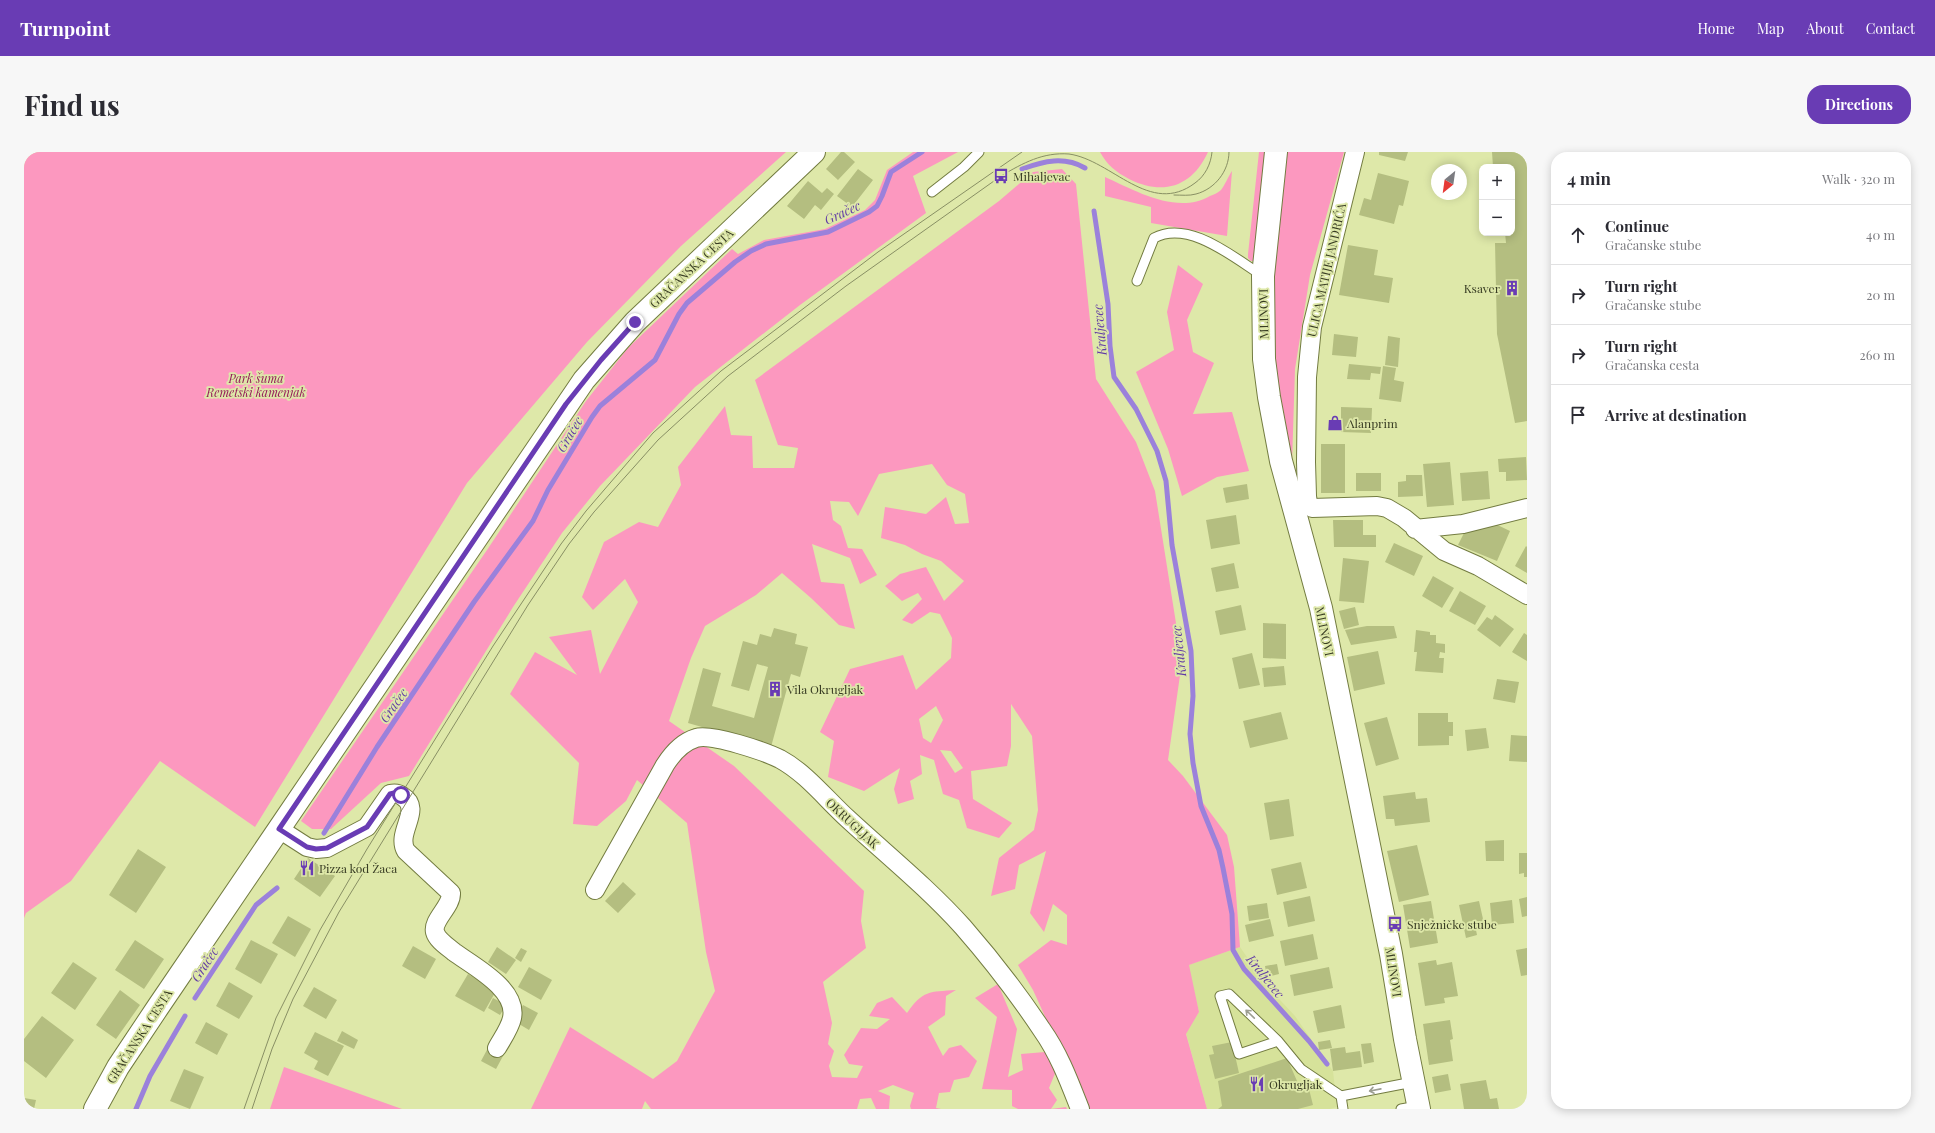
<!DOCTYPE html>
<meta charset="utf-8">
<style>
body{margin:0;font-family:"Playfair Display",serif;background:#f7f7f7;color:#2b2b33}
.controls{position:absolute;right:12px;top:12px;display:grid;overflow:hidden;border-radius:8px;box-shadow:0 2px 10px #0003}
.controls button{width:36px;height:36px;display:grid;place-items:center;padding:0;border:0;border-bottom:1px solid #e1e1e2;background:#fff;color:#2b2b33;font:20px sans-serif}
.compass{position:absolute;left:1407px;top:12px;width:36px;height:36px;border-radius:50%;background:#fff;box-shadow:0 2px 10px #0003;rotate:209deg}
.stop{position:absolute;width:12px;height:12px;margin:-9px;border:3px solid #693cb4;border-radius:50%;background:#fff}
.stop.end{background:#693cb4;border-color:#fff;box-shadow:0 1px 4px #0008}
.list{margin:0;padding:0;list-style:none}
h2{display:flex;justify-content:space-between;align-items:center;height:52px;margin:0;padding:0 16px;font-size:17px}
h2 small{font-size:13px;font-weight:400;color:#7c7c81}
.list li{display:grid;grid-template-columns:26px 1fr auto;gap:12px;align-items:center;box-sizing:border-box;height:60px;padding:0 16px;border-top:1px solid #e1e1e2}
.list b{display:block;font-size:15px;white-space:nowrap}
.list p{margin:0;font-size:13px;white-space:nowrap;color:#7c7c81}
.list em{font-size:13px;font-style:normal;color:#7c7c81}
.icon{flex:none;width:22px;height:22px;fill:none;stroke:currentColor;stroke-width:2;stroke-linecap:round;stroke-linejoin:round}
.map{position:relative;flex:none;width:1503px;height:957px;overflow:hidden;border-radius:16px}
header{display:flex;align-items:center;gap:24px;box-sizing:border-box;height:56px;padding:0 20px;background:#693cb4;color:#fff}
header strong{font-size:19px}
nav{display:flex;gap:22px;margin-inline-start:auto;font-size:14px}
.intro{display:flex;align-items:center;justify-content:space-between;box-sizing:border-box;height:96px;padding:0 24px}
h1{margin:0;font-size:28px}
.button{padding:10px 18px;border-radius:16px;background:#693cb4;color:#fff;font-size:14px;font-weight:700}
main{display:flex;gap:24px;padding:0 24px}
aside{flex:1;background:#fff;border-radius:16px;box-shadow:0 2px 10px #0003}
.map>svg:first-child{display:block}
</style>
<header>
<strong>Turnpoint</strong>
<nav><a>Home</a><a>Map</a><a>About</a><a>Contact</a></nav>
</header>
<div class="intro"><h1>Find us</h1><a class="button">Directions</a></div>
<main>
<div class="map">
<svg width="1503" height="957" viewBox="0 0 1503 957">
<rect width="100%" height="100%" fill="#dee8a9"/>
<path fill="#d6e29a" d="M 1216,795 L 1243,834 L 1271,864 L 1309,919 L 1313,955 L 1306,957 L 1183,957 L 1162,881 L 1175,860 L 1164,813 Z"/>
<path fill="#fc98bf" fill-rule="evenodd" d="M 0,0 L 762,0 L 657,94 L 563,190 L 443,331 L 231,675 L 136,609 L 47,729 L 2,761 L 0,766 Z
M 889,0 L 934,0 L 889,24 L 902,61 L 776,153 L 671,235 L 576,334 L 538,381 L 489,455 L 385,624 L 357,631 L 307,677 L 288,677 L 277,669 L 463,398 L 562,249 L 604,196 L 708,97 L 714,102 L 740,88 L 801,77 L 841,58 L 851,48 L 863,18 Z
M 1076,0 L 1184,0 C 1168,35 1139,44 1105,27 C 1092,20 1083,13 1076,0 Z
M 1235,0 L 1242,0 L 1230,109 L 1227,109 L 1224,106 L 1224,102 Z
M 1260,0 L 1320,0 L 1286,123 L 1271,217 L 1268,311 L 1255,256 L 1246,155 Z
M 1038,17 L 1052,32 L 1072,227 L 1112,290 L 1131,339 L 1158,509 L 1144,608 L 1159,624 L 1203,683 L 1210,715 L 1216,795 L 1165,813 L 1175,860 L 1162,882 L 1183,957 L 1063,957 L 1009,838 L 994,813 L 1027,788 L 1043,793 L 1043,763 L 1029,752 L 1020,780 L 1006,761 L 1022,699 L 995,713 L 991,737 L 967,744 L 975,706 L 1010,678 L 1014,658 L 1008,584 L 987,552 L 987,594 L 983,614 L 947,619 L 949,647 L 988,671 L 975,686 L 943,676 L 935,648 L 919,642 L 910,608 L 896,603 L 898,622 L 886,629 L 890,647 L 874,652 L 870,637 L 876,616 L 840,639 L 804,625 L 810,589 L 796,580 L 826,517 L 879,503 L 892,538 L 927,506 L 928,486 L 916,462 L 906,460 L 888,472 L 878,468 L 898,447 L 894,441 L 878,449 L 861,434 L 876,422 L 902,415 L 920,449 L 940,429 L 917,409 L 898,402 L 881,393 L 857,386 L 861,355 L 902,362 L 922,345 L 931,372 L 945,371 L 941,342 L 923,333 L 908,312 L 855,322 L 834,364 L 825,350 L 806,349 L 809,368 L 817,374 L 824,396 L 838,397 L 853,423 L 836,432 L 826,406 L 788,392 L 797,430 L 820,432 L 831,477 L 815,473 L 787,446 L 758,421 L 732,443 L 681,474 L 667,506 L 645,569 L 710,614 L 840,739 L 837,769 L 842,796 L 799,830 L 808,871 L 804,892 L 810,899 L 805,914 L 808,925 L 833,926 L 839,914 L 825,912 L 820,903 L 837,876 L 853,877 L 866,867 L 845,864 L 853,851 L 868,845 L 883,861 C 899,838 905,840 932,838 L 922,844 L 921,863 L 904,875 L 919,904 L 925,896 L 937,893 L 953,909 L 945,925 L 930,928 L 926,940 L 915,941 L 912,956 L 917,957 L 887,957 L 886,954 L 890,941 L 869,933 L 854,939 L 866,944 L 865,957 L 852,957 L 847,946 L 836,947 L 833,957 L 627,957 L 621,949 L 618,957 L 507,957 L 546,875 L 629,927 L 653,909 L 691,839 L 682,800 L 663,671 L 613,628 L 602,649 L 573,674 L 549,672 L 555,611 L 486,542 L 511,500 L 553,523 L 525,485 L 567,478 L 576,522 L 614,450 L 601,427 L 569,458 L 558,445 L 580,390 L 615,370 L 634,375 L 657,333 L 654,315 L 701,254 L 707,283 L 728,284 L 729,316 L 770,316 L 774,296 L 754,293 L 731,228 L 975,49 L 1009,20 ZM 912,554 L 919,568 L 907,591 L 899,586 L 895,567 ZM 916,598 L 927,599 L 939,616 L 931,621 Z
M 1208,19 L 1203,84 L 1127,71 L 1127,55 L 1081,44 L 1081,25 C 1112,39 1153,63 1186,44 C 1189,43 1194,41 1197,38 C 1201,33 1204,25 1208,19 Z
M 1154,113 L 1179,132 L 1163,168 L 1169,200 L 1190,211 L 1169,262 L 1208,260 L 1225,319 L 1193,325 L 1158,344 L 1144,297 L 1112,220 L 1150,198 L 1143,160 Z
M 974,832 L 993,877 L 984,925 L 999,918 L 997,902 L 1021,900 L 1032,919 L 1025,936 L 1033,948 L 1027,957 L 1042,955 L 1043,957 L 994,957 L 988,954 L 988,938 L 958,937 L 973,865 L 951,846 Z
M 260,915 L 378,957 L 246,957 Z"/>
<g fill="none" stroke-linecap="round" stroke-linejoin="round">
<path stroke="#9b81db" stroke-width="5" d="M 998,17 C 1020,9 1040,4 1061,16
M 1070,59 L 1084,152 L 1086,194 L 1090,225 L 1112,257 L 1133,299 L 1142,329 L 1148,393 L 1167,499 L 1169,544 L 1166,582 L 1169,611 L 1177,654 L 1195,698 L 1199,716 L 1208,762 L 1209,798 L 1220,817 L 1285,889 L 1303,912
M 300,681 L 353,595 L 450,450 L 509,369 L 524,338 L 568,265 L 576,254 L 631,208 L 655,162 L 663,151 L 711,110 L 727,99 L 742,92 L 804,80 L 845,60 L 853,54 L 858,44 L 867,20 L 898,0
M 171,846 L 232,753 L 253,736
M 112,957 L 126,924 L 161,864"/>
</g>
<path fill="#b4be80" d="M 817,0 L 820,0 L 831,10 L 814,28 L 802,17 Z
M 1355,0 L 1384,0 L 1381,9 L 1355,3 Z
M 1468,0 L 1503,0 L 1503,269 L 1491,271 L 1473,182 L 1471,91 L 1482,91 L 1481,81 L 1488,81 L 1488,15 L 1469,15 Z
M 834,17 L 849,28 L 828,55 L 813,44 Z
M 1354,21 L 1385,29 L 1379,54 L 1375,53 L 1370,72 L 1335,63 L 1340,46 L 1347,48 Z
M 784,29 L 798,41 L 803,36 L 810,42 L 797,58 L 791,53 L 780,67 L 763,54 Z
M 1324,93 L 1354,98 L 1350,123 L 1369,126 L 1365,151 L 1315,143 Z
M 1310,182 L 1334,185 L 1332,205 L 1308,203 Z
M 1364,184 L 1376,186 L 1374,215 L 1361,213 Z
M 1325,212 L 1357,215 L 1356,222 L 1347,221 L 1346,228 L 1323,227 Z
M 1359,214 L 1372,216 L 1370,228 L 1380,230 L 1377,250 L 1355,247 Z
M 1317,255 L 1348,256 L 1347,281 L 1317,280 Z
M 1297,292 L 1321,292 L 1321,341 L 1297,341 Z
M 1502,305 L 1503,328 L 1482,329 L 1482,320 L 1475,320 L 1474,307 Z
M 1426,310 L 1430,353 L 1403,355 L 1399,312 Z
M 1464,319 L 1466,347 L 1438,349 L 1436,321 Z
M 1332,321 L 1357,321 L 1357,339 L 1332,339 Z
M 1382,323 L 1398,323 L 1399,344 L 1374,345 L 1374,330 L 1382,329 Z
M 1223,332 L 1225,347 L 1202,351 L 1199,336 Z
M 1212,363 L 1216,392 L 1187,397 L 1182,368 Z
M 1309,368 L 1339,368 L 1339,383 L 1352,383 L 1352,395 L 1310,395 Z
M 1463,368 L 1486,379 L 1473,409 L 1434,393 L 1442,377 Z
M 1370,391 L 1399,404 L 1390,424 L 1361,410 Z
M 1502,394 L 1503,395 L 1503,421 L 1491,414 Z
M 1319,406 L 1345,409 L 1340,451 L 1315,449 Z
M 1210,411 L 1215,436 L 1192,440 L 1187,416 Z
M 1409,424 L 1430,436 L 1418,456 L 1398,444 Z
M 1436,439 L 1462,454 L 1451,473 L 1425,459 Z
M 1217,453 L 1222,478 L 1196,483 L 1191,459 Z
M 1331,455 L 1335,473 L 1320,477 L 1315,459 Z
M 1471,463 L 1490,477 L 1476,495 L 1453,478 L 1463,465 L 1468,468 Z
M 1239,471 L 1262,472 L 1262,507 L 1239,506 Z
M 1343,474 L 1370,474 L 1373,486 L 1327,493 L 1321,478 Z
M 750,476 L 773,482 L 771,492 L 784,495 L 776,525 L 767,522 L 747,595 L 664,571 L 679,516 L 697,521 L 688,554 L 730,566 L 744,515 L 733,512 L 725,539 L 707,534 L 719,489 L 733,493 L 736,482 L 747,485 Z
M 1392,478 L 1406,480 L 1406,483 L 1412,483 L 1412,491 L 1421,492 L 1421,501 L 1416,500 L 1415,506 L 1420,506 L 1419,521 L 1391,519 L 1393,500 L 1390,500 Z
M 1500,481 L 1503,483 L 1503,509 L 1488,500 Z
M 1354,499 L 1361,532 L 1330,539 L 1323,505 Z
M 1228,501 L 1236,533 L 1215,537 L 1208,506 Z
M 1260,514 L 1262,533 L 1240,535 L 1238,516 Z
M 1473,527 L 1495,530 L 1491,551 L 1469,547 Z
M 1257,560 L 1264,587 L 1226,596 L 1219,569 Z
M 1394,561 L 1424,561 L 1424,570 L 1429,570 L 1429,584 L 1425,584 L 1425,593 L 1394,594 Z
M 1363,565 L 1375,607 L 1352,614 L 1340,571 Z
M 1462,576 L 1465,596 L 1443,599 L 1441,578 Z
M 1487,583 L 1503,584 L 1503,610 L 1485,609 Z
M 1391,640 L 1392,647 L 1403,646 L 1406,670 L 1371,674 L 1370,667 L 1362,667 L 1359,644 Z
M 1265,647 L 1270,684 L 1246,688 L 1240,651 Z
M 1480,688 L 1480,709 L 1462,709 L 1461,689 Z
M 1393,693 L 1405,743 L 1375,750 L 1363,699 Z
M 114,697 L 142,715 L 112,761 L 85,743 Z
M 1495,701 L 1503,701 L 1503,725 L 1500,725 L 1500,721 L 1495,722 Z
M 284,706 L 311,724 L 296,745 L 270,727 Z
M 1277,710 L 1283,736 L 1253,743 L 1247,717 Z
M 599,730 L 612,742 L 594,761 L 581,749 Z
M 1286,744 L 1291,769 L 1264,775 L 1259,750 Z
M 1503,745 L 1503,764 L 1498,765 L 1495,747 Z
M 1488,748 L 1490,771 L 1468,773 L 1466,751 Z
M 1407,749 L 1414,791 L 1386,796 L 1379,753 Z
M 1455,749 L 1461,776 L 1452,778 L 1453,783 L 1442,786 L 1435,753 Z
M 1243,751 L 1245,766 L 1225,769 L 1223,754 Z
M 264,764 L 287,777 L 271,805 L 248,791 Z
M 1246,767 L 1250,784 L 1225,790 L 1221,773 Z
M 1289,782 L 1294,807 L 1261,814 L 1256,789 Z
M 111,788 L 140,807 L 120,837 L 91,818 Z
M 227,788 L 254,802 L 237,832 L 211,817 Z
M 389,794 L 412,807 L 401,827 L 378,814 Z
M 473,795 L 492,808 L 482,822 L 464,810 Z
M 497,796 L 503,799 L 497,810 L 491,806 Z
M 1503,796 L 1503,823 L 1497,824 L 1492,798 Z
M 1412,808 L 1413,813 L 1428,810 L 1434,844 L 1420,846 L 1421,851 L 1401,854 L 1394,811 Z
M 49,810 L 73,826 L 51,858 L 27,841 Z
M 1253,812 L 1255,822 L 1243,825 L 1241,814 Z
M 505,815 L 528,828 L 517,848 L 494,835 Z
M 1305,815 L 1309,836 L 1270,844 L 1266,823 Z
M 444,822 L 472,839 L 460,860 L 431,844 Z
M 205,830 L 229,844 L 215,867 L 192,854 Z
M 290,835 L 313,848 L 302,867 L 279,854 Z
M 96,838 L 116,853 L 92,887 L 72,873 Z
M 469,846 L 482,853 L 476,863 L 464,856 Z
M 499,853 L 514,861 L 505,878 L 490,869 Z
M 1317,853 L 1321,876 L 1294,881 L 1289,859 Z
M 18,864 L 50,888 L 22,926 L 0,909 L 0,887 Z
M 1426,868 L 1429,887 L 1426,888 L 1429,909 L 1405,913 L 1399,872 Z
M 182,870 L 204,882 L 193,903 L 171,891 Z
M 318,879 L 334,888 L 330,897 L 313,889 Z
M 291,880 L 320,894 L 304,924 L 290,917 L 294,909 L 280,901 Z
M 1306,888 L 1308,896 L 1295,898 L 1294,890 Z
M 1208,890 L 1215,921 L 1191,927 L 1185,903 L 1190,902 L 1188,894 Z
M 1347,891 L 1350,910 L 1340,912 L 1337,892 Z
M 1321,895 L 1322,901 L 1336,899 L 1338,915 L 1309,919 L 1306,897 Z
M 464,896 L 479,904 L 472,917 L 457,909 Z
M 1263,906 L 1273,929 L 1273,936 L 1284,933 L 1289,953 L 1274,957 L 1194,957 L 1198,954 L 1194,929 Z
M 160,917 L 180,925 L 166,957 L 146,949 Z
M 1424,922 L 1427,938 L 1411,941 L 1408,925 Z
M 1462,928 L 1466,947 L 1473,946 L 1475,957 L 1440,957 L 1436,932 Z
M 0,946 L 12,948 L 10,957 L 0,957 Z"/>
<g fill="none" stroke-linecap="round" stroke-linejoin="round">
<defs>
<path id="lane" d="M 908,40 L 940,15 L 955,0
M 1113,129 L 1130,86 C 1165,67 1210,106 1239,124
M 1254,889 L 1215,902 L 1196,844 L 1205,842 L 1254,889 L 1277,917 L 1317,944
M 1319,957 L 1317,944 L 1389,930
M 1377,957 L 1394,954"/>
<path id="street" d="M 1331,0 L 1288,175 L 1283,225 L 1282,310 L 1283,344 L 1284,352 L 1288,356 L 1353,354 L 1363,356 L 1380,366 L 1420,399 L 1454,414 L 1503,443
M 1391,377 L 1439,372 L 1503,356
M 255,677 L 283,695 L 292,697 L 303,696 L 343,675 L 366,642 C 370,641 374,641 378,644 C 400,657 371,680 382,699 L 427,741 C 428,754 408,768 411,780 C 413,788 424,795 430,800 C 449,814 494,837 488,866 C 486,876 478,887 473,896
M 571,738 L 641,613 C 648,602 659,590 672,586 C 687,581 742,600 756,607 C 782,621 803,648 824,667 C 863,703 904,736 939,775 C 967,807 994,842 1018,878 C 1035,902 1045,929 1056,957"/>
<path id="secondary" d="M 1252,0 L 1239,124 L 1240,207 L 1245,245 L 1257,309 L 1297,456 L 1367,802 L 1381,887 L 1395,957
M 71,957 L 94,915 L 134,855 L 560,228 L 611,170 L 790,0"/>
</defs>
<use href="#lane" stroke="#737c41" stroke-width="11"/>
<use href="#street" stroke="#737c41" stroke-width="20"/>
<use href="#secondary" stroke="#737c41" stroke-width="24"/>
<use href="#lane" stroke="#fff" stroke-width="9"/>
<use href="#street" stroke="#fff" stroke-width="18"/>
<use href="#secondary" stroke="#fff" stroke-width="22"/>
<path stroke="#888f64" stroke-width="1" d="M 1150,43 C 1158,43 1165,44 1172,42 C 1191,37 1205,19 1205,0
M 220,957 L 252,866 L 296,778 L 343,697 L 469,494 L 537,392 L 562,359 L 629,281 L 697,219 L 854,100 L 998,0
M 228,957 L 248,897 L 269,847 L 315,760 L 504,453 L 545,392 L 570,360 L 634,288 L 704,224 L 822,134 L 977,24 C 999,11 1019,0 1045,2 C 1088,8 1126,65 1171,31 C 1181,24 1187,12 1188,0"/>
</g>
<defs><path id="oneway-shaft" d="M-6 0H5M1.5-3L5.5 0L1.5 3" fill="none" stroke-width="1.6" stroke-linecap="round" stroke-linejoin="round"/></defs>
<g stroke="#9c9e91">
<use href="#oneway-shaft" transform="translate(1226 862) rotate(-136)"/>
<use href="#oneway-shaft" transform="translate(1351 938) rotate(169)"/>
</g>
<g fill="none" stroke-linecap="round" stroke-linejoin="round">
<path stroke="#693cb4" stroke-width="5" d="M 377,643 L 370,641 L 366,642 L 343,675 L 303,696 L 292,697 L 283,695 L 255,677 L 542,252 L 577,208 L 611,170"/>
</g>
<defs>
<symbol id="bus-bare" viewBox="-9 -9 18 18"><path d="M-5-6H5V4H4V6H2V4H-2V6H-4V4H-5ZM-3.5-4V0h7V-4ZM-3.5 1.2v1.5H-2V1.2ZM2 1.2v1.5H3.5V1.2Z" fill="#693cb4" stroke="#dee8a9" stroke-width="2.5" paint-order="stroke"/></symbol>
<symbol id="building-bare" viewBox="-9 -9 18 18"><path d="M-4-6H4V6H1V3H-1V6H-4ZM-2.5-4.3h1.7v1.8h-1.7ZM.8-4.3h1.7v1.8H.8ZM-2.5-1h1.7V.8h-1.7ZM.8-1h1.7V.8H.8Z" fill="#693cb4" stroke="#dee8a9" stroke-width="2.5" paint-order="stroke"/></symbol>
<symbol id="shop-bare" viewBox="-9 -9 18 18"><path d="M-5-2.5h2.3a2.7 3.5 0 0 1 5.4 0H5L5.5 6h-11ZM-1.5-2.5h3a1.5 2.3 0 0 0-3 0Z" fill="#693cb4" stroke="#dee8a9" stroke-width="2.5" paint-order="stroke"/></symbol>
<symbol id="restaurant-bare" viewBox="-9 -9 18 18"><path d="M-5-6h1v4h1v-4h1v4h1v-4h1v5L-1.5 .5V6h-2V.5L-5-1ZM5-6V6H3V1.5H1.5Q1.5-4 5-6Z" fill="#693cb4" stroke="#dee8a9" stroke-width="2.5" paint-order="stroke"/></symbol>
</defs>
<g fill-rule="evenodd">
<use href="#bus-bare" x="966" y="13" width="22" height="22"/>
<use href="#building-bare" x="1477" y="125" width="22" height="22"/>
<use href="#shop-bare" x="1300" y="260" width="22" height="22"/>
<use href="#building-bare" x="740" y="526" width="22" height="22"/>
<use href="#restaurant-bare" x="272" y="705" width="22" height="22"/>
<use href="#bus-bare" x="1360" y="761" width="22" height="22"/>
<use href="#restaurant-bare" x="1222" y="921" width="22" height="22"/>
</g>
<g text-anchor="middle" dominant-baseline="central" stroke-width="3.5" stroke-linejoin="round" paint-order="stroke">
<g font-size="12" fill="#383c23" stroke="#dee8a9" text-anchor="start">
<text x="989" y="24">Mihaljevac</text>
<text x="1476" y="136" text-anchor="end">Ksaver</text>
<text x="1323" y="271">Alanprim</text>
<text x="763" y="537">Vila Okrugljak</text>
<text x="295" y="716">Pizza kod Žaca</text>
<text x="1383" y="772">Snježničke stube</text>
<text x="1245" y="932">Okrugljak</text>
</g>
<g font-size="12" fill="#383c23" stroke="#dee8a9">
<text transform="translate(667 116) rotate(-43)">GRAČANSKA CESTA</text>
<text transform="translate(1302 118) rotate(-77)">ULICA MATIJE JANDRIĆA</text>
<text transform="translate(1239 162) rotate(-91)">MLINOVI</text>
<text transform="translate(1301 479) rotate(78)">MLINOVI</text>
<text transform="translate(829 671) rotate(43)">OKRUGLJAK</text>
<text transform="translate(1370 820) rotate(81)">MLINOVI</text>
<text transform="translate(115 884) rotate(-57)">GRAČANSKA CESTA</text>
</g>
<g font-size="12" font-style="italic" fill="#951d59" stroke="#dee8a9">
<text x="232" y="226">Park šuma<tspan x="232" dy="14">Remetski kamenjak</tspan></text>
</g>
<g font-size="13" font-style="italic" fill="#613ba5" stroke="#dee8a9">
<text transform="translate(818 60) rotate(-25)">Gračec</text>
<text transform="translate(1075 178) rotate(-95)">Kraljevec</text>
<text transform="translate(545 282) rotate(-59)">Gračec</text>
<text transform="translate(1154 499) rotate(-96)">Kraljevec</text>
<text transform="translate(369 553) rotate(-55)">Gračec</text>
<text transform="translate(180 812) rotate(-57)">Gračec</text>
<text transform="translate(1242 824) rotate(51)">Kraljevec</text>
</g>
</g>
</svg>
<div class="controls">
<button>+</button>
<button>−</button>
</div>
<svg class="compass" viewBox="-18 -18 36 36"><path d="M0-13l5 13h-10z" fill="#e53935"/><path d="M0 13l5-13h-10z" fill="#7c7c81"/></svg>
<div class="stop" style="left:377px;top:643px"></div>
<div class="stop end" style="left:611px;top:170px"></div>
</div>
<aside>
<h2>4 min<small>Walk · 320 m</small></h2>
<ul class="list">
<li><svg class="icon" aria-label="ahead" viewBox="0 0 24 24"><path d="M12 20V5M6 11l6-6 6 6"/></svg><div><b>Continue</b><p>Gračanske stube</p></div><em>40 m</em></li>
<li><svg class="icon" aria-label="right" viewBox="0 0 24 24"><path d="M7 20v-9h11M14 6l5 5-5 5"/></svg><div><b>Turn right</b><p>Gračanske stube</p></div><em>20 m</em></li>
<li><svg class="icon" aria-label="right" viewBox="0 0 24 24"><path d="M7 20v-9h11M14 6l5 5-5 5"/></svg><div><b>Turn right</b><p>Gračanska cesta</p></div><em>260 m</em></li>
<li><svg class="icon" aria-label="arrive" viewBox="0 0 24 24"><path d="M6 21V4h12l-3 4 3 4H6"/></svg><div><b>Arrive at destination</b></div></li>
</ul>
</aside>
</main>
